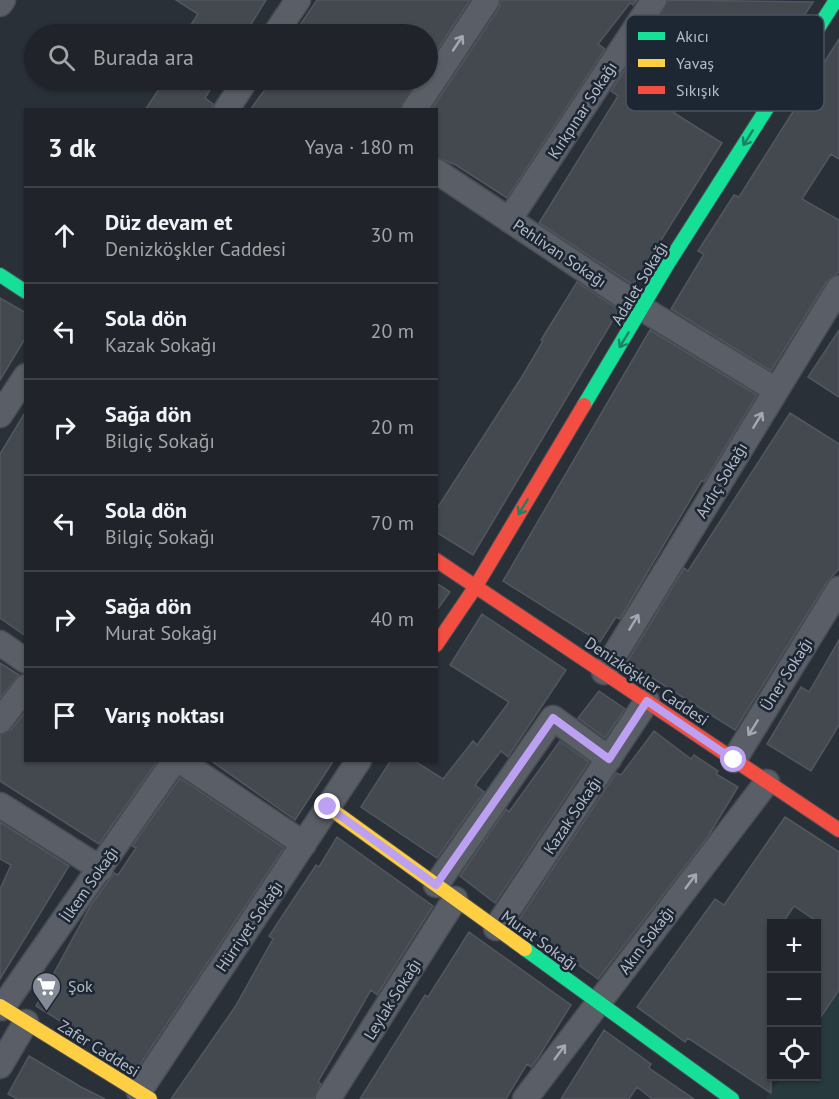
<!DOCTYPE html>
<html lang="tr">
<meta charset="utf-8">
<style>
body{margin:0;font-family:"PT Sans",sans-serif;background:#282c32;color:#f1f3f6}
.controls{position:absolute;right:18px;bottom:18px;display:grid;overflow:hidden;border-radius:0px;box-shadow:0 2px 4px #0004}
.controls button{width:54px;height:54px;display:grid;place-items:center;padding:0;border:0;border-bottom:2px solid #3d4147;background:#20242a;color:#f1f3f6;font:30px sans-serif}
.stop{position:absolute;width:18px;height:18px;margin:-14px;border:4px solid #bca0f2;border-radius:50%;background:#fff}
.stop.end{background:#bca0f2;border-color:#fff;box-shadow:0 2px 6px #0008}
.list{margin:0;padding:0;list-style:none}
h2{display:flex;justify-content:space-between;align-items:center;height:78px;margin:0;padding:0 24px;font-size:26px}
h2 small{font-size:20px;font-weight:400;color:#a2a4a8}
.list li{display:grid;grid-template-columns:39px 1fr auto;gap:18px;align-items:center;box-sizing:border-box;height:96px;padding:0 24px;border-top:2px solid #3d4147}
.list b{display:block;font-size:22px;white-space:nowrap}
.list p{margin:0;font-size:20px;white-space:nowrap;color:#a2a4a8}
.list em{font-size:20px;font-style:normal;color:#a2a4a8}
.icon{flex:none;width:33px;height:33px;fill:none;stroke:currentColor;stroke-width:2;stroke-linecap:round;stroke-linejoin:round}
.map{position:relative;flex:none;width:839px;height:1099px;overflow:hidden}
.search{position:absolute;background:#20242a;box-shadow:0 2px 4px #0004;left:24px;top:24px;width:414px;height:66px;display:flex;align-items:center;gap:15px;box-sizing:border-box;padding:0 21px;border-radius:33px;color:#a2a4a8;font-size:22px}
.panel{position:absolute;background:#20242a;box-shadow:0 2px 4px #0004;left:24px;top:108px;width:414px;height:654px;border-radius:0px}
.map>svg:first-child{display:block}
</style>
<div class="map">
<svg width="839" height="1099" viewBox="0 0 839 1099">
<rect width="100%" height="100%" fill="#2a3038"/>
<path fill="#273a3e" d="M 839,990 L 839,1099 L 766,1099 L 781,1077 L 816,1076 L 817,1024 Z"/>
<path fill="#444950" stroke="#52575f" stroke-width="1.5" d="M 176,0 L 266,0 L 245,34 L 185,34 L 198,14 Z
M 317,0 L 470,0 L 428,64 L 428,34 L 294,34 Z
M 501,0 L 637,0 L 633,5 L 630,3 L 598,44 L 605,49 L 507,198 L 456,165 L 436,157 L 436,110 L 431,110 L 499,8 Z
M 668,0 L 813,2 L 770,68 L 720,37 L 699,70 L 702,72 L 674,113 L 722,143 L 633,285 L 539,223 L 618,96 L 611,91 L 628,65 L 633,68 L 664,24 L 658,20 Z
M 839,39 L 839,159 L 831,154 L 802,199 L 839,220 L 839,272 L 827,281 L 771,371 L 671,309 L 704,254 L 698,251 L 734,195 L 739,197 Z
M 165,80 L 216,80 L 205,98 L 213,104 L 212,110 L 145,110 Z
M 272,80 L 417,80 L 400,110 L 250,110 Z
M 577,282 L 619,310 L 473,555 L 436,532 L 436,510 L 523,375 L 543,341 L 541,340 Z
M 0,298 L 26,313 L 26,337 L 0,380 Z
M 650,330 L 757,395 L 704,482 L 702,480 L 620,619 L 616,617 L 600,642 L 503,581 Z
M 839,330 L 839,397 L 808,377 Z
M 26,411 L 26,636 L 0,618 L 0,454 Z
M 790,413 L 839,444 L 839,569 L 827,582 L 735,730 L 627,662 L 684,568 L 688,571 Z
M 436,583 L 450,592 L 436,611 Z
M 482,614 L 566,670 L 508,757 L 501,751 L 475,785 L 484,792 L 437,858 L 361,807 L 391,760 L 413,760 L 443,779 L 473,741 L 477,745 L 509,702 L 450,665 Z
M 839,640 L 839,725 L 811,771 L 767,744 L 801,687 L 809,692 Z
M 0,663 L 19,675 L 0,698 Z
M 599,691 L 625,709 L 605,738 L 578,718 Z
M 26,711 L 26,760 L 151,760 L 156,763 L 99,844 L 0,781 L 0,735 L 11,730 Z
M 654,731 L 691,759 L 694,755 L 718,771 L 716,774 L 738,787 L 707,838 L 598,979 L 518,921 L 616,773 L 621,775 Z
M 560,741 L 589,762 L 495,903 L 460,876 L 506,809 L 509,812 Z
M 210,760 L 334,760 L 295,820 Z
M 180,778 L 284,848 L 137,1069 L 36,1006 L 91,905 L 114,873 L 118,875 L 136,848 L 132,846 Z
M 785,817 L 839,852 L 839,990 L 816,1024 L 816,921 L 794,906 L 782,924 L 771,924 L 771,1093 L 688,1038 L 685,1042 L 637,1007 L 715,899 L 724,905 Z
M 0,822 L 69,866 L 0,979 L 0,889 L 11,865 L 0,859 Z
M 337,837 L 433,906 L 377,995 L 371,990 L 318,1082 L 321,1084 L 314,1099 L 171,1099 L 235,1007 L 273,939 L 269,936 L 316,865 L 319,867 Z
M 469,932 L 571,1005 L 538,1058 L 531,1067 L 527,1064 L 506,1099 L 360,1099 L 425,995 L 428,997 Z
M 604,1030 L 651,1064 L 649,1068 L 694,1099 L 652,1099 L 637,1087 L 629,1099 L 561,1099 Z
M 29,1056 L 81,1087 L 105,1099 L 17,1099 L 8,1094 Z"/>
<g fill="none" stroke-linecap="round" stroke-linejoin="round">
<defs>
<path id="street" d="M 0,4 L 3,0
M 275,34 L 298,0
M 226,110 L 246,80
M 414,110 L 487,0
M 436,171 L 643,309 L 776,390
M 509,220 L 654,0
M 0,415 L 26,376
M 0,643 L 26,661
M 604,672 L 839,288
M 0,721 L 26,687
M 179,760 L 304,844
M 734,760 L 839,589
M 0,805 L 101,869
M 436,885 L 553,718 L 609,759
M 496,928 L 647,701
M 2,1008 L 175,760
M 0,1066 L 26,1022
M 139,1092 L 359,760
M 328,1099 L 455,899
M 525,1099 L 767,782"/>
<path id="fast" d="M 0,275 L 26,292
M 584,405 L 669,262 L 836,0
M 525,949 L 732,1099"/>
<path id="slow" d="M 328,807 L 525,949
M 0,1006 L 150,1099"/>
<path id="jam" d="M 436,560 L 839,830
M 436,645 L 476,586 L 584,405"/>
</defs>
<use href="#street" stroke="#484c53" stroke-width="27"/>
<use href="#fast" stroke="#484c53" stroke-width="16"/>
<use href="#slow" stroke="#484c53" stroke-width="16"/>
<use href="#jam" stroke="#484c53" stroke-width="16"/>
<use href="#street" stroke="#5a5e66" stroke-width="24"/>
<use href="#fast" stroke="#16e098" stroke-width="14"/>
<use href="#slow" stroke="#ffcf43" stroke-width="14"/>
<use href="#jam" stroke="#f24e42" stroke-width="14"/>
</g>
<defs><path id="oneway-shaft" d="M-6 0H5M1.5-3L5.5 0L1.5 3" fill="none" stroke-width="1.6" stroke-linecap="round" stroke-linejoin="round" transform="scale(1.5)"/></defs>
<g stroke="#a2a9b5">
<use href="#oneway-shaft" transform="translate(458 43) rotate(-56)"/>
<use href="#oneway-shaft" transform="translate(758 420) rotate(-59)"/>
<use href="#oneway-shaft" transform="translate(634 622) rotate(-59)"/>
<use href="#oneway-shaft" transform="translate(753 728) rotate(122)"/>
<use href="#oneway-shaft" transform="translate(691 881) rotate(-53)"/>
<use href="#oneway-shaft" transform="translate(560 1052) rotate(-53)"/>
</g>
<g stroke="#1a8366">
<use href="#oneway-shaft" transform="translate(748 138) rotate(122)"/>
<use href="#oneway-shaft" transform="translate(624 340) rotate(121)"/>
<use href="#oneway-shaft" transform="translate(523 507) rotate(121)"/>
</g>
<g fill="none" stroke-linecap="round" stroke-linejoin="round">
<path stroke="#bca0f2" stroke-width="8" d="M 328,807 L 436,885 L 553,718 L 609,759 L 647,701 L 734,760"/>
</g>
<defs>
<symbol id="supermarket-pin" viewBox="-11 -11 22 30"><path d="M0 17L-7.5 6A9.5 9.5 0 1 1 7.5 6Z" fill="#848b96" stroke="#1d2633"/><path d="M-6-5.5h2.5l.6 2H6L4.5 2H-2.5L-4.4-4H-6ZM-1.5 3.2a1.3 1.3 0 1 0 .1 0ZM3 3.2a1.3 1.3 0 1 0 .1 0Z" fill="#fff"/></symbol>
</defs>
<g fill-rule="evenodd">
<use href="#supermarket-pin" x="30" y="970" width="33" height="45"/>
</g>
<g text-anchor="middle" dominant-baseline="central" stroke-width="5" stroke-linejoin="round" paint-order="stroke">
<g font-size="16" fill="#b4bcc9" stroke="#1d2633">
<text transform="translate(582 110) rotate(-57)">Kırkpınar Sokağı</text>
<text transform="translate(560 253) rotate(34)">Pehlivan Sokağı</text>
<text transform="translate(639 283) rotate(-59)">Adalet Sokağı</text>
<text transform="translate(721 480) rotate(-59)">Ardıç Sokağı</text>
<text transform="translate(786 674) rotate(-58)">Üner Sokağı</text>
<text transform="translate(647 681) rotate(34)">Denizköşkler Caddesi</text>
<text transform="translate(572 815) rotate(-56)">Kazak Sokağı</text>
<text transform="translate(89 884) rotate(-55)">İlkem Sokağı</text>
<text transform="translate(249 926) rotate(-56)">Hürriyet Sokağı</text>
<text transform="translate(540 940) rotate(36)">Murat Sokağı</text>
<text transform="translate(646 940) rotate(-53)">Akın Sokağı</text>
<text transform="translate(392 999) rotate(-58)">Leylak Sokağı</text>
<text transform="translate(99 1048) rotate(32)">Zafer Caddesi</text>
</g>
<g font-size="16" fill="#b4bcc9" stroke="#1d2633" text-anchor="start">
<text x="68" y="986">Şok</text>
</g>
</g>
<rect x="626" y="15" width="198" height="96" rx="9" fill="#1d2633" stroke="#4a5360" stroke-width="1.5"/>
<rect x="638" y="32" width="27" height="8" fill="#16e098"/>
<rect x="638" y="59" width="27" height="8" fill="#ffcf43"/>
<rect x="638" y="86" width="27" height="8" fill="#f24e42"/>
<g font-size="16" fill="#b4bcc9">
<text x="676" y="42">Akıcı</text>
<text x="676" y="69">Yavaş</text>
<text x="676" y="96">Sıkışık</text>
</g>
</svg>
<div class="controls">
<button>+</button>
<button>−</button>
<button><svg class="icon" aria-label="locate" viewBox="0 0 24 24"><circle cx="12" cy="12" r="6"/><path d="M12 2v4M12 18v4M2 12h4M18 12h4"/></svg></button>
</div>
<div class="stop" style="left:734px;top:760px"></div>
<div class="stop end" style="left:328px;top:807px"></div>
<div class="search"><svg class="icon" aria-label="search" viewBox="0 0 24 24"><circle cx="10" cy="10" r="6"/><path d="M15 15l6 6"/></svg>Burada ara</div>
<section class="panel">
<h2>3 dk<small>Yaya · 180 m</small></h2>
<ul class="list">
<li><svg class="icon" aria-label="ahead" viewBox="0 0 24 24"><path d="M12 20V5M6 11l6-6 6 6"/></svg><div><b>Düz devam et</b><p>Denizköşkler Caddesi</p></div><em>30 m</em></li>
<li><svg class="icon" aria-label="left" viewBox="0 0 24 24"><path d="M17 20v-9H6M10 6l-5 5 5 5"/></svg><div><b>Sola dön</b><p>Kazak Sokağı</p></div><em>20 m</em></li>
<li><svg class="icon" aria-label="right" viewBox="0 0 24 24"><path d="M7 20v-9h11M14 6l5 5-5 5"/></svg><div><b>Sağa dön</b><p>Bilgiç Sokağı</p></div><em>20 m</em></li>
<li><svg class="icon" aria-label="left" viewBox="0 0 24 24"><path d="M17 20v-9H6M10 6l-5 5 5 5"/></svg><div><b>Sola dön</b><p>Bilgiç Sokağı</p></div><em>70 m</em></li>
<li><svg class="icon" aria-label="right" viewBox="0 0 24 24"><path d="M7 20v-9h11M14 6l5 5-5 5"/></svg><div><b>Sağa dön</b><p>Murat Sokağı</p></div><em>40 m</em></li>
<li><svg class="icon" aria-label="arrive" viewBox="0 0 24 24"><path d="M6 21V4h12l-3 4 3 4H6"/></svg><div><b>Varış noktası</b></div></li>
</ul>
</section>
</div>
